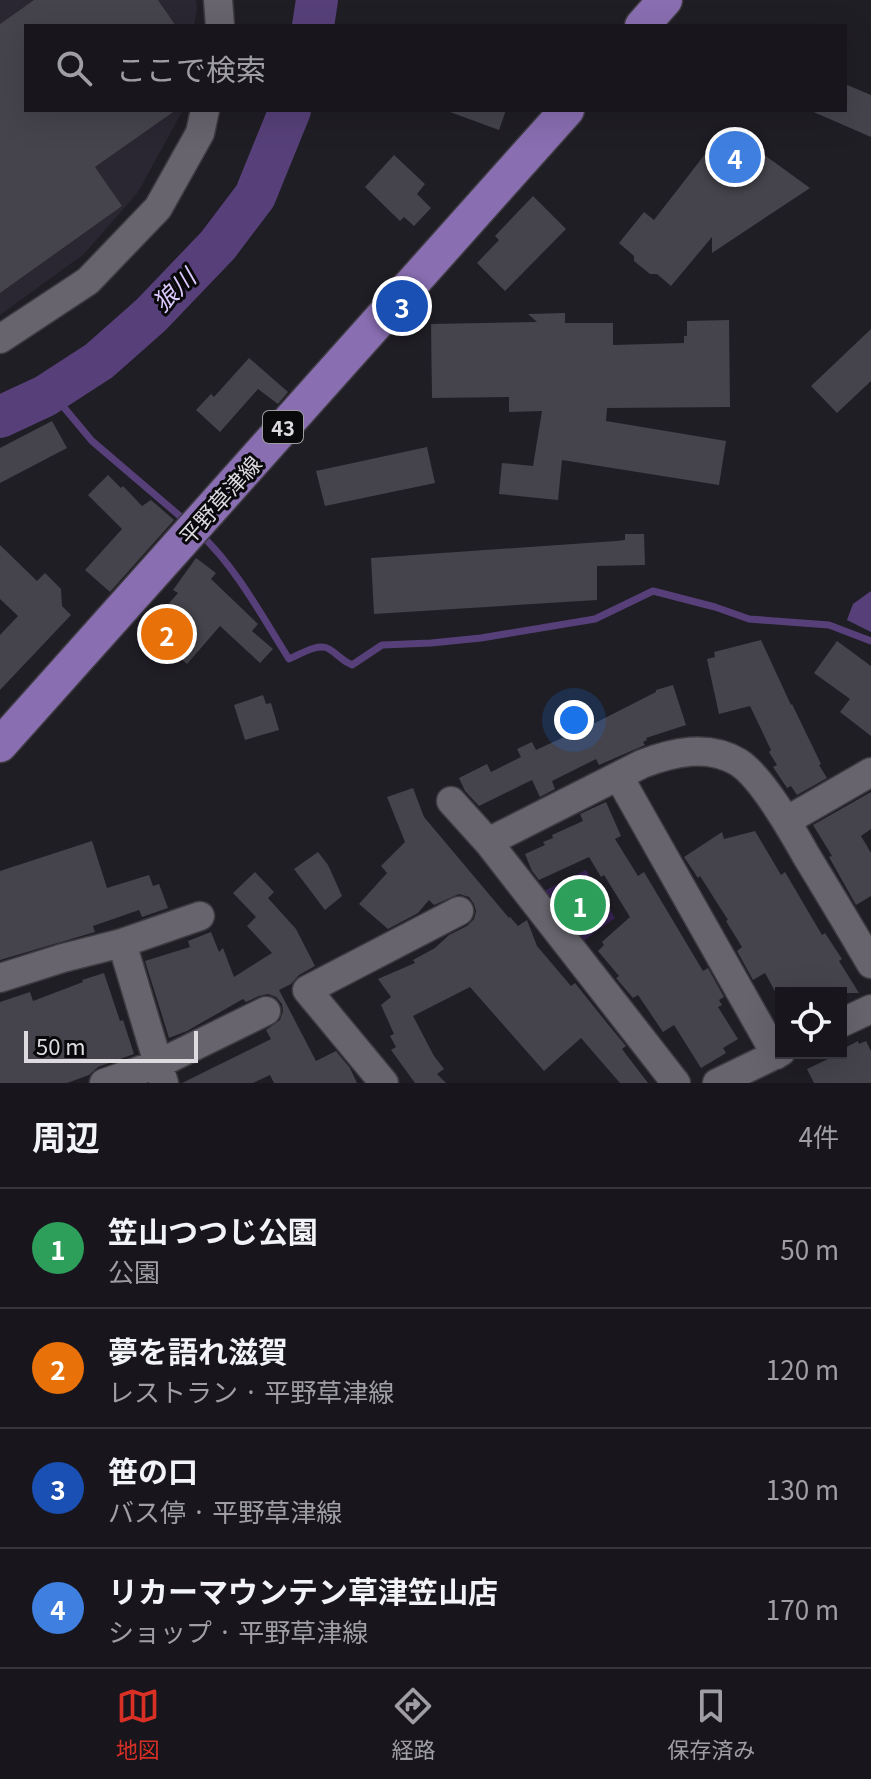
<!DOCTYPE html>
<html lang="ja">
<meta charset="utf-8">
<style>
body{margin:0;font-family:Georgia,"Noto Sans JP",serif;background:#211f25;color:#f1f3f6}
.controls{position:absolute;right:24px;bottom:24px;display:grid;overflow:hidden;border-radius:0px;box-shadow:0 8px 32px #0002}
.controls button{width:72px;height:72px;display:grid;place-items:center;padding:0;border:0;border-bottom:2px solid #36353b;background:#18161c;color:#f1f3f6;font:40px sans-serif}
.scale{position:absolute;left:24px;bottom:20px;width:174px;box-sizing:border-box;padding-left:8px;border:4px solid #dddbe0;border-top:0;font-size:22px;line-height:28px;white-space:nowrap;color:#dddbe0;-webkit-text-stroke:6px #09080b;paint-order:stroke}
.you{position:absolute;left:574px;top:720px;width:28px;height:28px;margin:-20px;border:6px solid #fff;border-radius:50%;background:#1a73e8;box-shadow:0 0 0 12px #1a73e833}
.badge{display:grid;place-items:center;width:52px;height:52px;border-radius:50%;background:#d93025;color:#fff;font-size:26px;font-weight:700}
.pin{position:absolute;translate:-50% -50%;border:4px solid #fff;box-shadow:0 2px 8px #0006}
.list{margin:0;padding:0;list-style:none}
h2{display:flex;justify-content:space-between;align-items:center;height:104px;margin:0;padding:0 32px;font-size:34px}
h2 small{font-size:26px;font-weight:400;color:#9f9fa3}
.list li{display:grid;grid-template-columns:52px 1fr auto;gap:24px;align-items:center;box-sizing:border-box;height:120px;padding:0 32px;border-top:2px solid #36353b}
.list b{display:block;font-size:30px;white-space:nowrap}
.list p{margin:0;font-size:26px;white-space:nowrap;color:#9f9fa3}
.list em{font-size:26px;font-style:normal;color:#9f9fa3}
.icon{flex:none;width:44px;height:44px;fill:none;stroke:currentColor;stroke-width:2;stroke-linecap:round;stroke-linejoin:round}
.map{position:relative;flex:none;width:871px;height:1083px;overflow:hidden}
.search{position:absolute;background:#18161c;box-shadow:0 8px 32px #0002;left:24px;right:24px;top:24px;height:88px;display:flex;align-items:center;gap:20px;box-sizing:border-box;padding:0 28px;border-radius:0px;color:#9f9fa3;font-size:30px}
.sheet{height:584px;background:#18161c}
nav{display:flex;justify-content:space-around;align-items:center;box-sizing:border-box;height:112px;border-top:2px solid #36353b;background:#18161c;font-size:22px;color:#9f9fa3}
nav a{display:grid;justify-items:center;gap:4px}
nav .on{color:#d93025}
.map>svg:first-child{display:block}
</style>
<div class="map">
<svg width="871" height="1083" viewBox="0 0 871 1083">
<rect width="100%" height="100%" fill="#201e25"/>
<path fill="#2a2632" d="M 0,0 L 196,0 L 197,8 L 194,26 L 26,26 L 26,110 L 183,110 L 138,192 L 84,254 L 0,315 Z"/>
<path fill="#382356" d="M 586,870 L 615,918 L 583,941 L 542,892 Z"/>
<path fill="#574079" d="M 871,591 L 871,632 L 847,620 L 853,604 Z"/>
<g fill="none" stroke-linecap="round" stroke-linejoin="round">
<path stroke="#574079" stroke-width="7" d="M 51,392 L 92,441 L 188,523
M 200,534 C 236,567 263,618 289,659 C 299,655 319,642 329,649 C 338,654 340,660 352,665 L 382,645 L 431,643 L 481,638 L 595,619 L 653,591 L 715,607 L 749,619 L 829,625 L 871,641"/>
<path stroke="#574079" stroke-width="42" d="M 313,26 L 317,0
M 0,417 L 45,396 L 99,361 L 151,315 L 218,245 L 255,196 L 290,110"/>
</g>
<path fill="#45434b" d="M 34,0 L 158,0 L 176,26 L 26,26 L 26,110 L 176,110 L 95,167 L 122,206 L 0,293 L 0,24 Z
M 845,84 L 871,95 L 871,137 L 809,110 L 845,110 Z
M 450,110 L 506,110 L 499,130 L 450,112 Z
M 726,127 L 810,188 L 712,253 L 712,237 L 671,286 L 657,274 L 650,274 L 634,261 L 634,256 L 619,243 L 644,212 L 654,220 Z
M 394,155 L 425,184 L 417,194 L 431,208 L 414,226 L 404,217 L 400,221 L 365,187 Z
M 533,196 L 566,229 L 505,291 L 477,263 L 499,240 L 495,236 Z
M 565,313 L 565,323 L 613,323 L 613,345 L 684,343 L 684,336 L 687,336 L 687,321 L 729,320 L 730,407 L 607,408 L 606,421 L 726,441 L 719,485 L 562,460 L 558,500 L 499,494 L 502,463 L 533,466 L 542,411 L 509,412 L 509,397 L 432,398 L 431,324 L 537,322 L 528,314 Z
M 871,329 L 871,381 L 837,413 L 811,386 Z
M 249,358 L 288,392 L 278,404 L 258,389 L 220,432 L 196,410 L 211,394 L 214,397 Z
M 52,421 L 67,448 L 0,483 L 0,448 Z
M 427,447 L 435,483 L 325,506 L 316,471 Z
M 108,475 L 121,488 L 123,486 L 142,506 L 151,500 L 174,520 L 110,592 L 85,570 L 122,529 L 88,495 Z
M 625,534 L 644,534 L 645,565 L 597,566 L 597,600 L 374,614 L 371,558 L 616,541 L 625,540 Z
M 0,545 L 37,581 L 45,573 L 61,589 L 62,606 L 71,615 L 0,690 L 0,635 L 18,616 L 0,599 Z
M 196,558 L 216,573 L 211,579 L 258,624 L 252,631 L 273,649 L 260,663 L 220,626 L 187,664 L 148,630 L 156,620 L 155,619 L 178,593 L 173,590 Z
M 761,640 L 791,705 L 792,704 L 821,764 L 819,765 L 827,778 L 797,795 L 791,786 L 787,788 L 773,767 L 777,765 L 769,752 L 771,750 L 750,706 L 719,714 L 707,659 L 715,657 L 714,652 Z
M 837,641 L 871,666 L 871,736 L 840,712 L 850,699 L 814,673 Z
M 673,685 L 686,725 L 646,738 L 647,740 L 643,742 L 645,745 L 599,765 L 596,759 L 552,781 L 555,789 L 540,797 L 532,780 L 479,806 L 465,791 L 459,778 L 487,764 L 491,772 L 521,757 L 517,749 L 532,742 L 536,750 L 599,721 L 656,692 L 656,690 Z
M 263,695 L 266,704 L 271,703 L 279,730 L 245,740 L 234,705 Z
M 413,788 L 424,817 L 509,918 L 510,917 L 518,926 L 527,920 L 537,946 L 571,986 L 575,983 L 611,1028 L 626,1046 L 622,1049 L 648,1083 L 620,1083 L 581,1038 L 544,1071 L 470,987 L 413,1016 L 434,1056 L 444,1069 L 437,1074 L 446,1083 L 415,1083 L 391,1050 L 396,1047 L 390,1036 L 394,1034 L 381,1005 L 391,997 L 378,979 L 415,963 L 413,960 L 435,948 L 449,935 L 467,926 L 474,919 L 476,911 L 474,904 L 469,897 L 459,894 L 434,905 L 429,900 L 418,913 L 388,929 L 359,904 L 387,873 L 381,866 L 405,842 L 387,797 Z
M 871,792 L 871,829 L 861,836 L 871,853 L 871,896 L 856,905 L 829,857 L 832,856 L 813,825 Z
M 606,802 L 621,836 L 615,839 L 638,876 L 644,872 L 703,971 L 708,968 L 724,997 L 719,1000 L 722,1005 L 718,1007 L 738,1039 L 723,1048 L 726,1053 L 701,1068 L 674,1025 L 663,1032 L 638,995 L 633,998 L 616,978 L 619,976 L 598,951 L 604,945 L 602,942 L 630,917 L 604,875 L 601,877 L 589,857 L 539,880 L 532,871 L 525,854 L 545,845 L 543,842 L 553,838 L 552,835 L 583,821 L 580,814 Z
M 755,831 L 781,875 L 785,872 L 822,935 L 825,933 L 842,959 L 839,961 L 859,993 L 776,993 L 765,973 L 753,980 L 737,951 L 742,947 L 726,921 L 728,920 L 700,876 L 698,878 L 684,857 L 722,832 L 724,839 Z
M 92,841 L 107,888 L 149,875 L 153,886 L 159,884 L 168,908 L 142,917 L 139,910 L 93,926 L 95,932 L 0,960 L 0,871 Z
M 318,852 L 328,865 L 342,896 L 325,910 L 294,869 Z
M 255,872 L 274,892 L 268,898 L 296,929 L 315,966 L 299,975 L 291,984 L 279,990 L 316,1061 L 336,1051 L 350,1068 L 357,1083 L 274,1083 L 270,1075 L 253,1083 L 182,1083 L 271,1039 L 266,1030 L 280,1020 L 283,1011 L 282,1004 L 276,997 L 268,994 L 259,996 L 246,1002 L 243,999 L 187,1031 L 169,1038 L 145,961 L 190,947 L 188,941 L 211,932 L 219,952 L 223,948 L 234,977 L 272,953 L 247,926 L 256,917 L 233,893 Z
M 104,973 L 120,1021 L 123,1020 L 134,1054 L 98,1067 L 89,1075 L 67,1083 L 0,1083 L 0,1002 L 30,992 L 33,1001 L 83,982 L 82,980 Z
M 858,1041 L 859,1044 L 866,1041 L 871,1051 L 871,1083 L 814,1083 L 807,1069 L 841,1053 L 841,1050 Z"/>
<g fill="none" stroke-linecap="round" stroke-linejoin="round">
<defs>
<path id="minor" d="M 218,0 L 220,26
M 0,339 L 88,281 L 158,208 L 200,133 L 205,110
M 619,777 L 776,1055
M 451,801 L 488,842 L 676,1083
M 786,821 L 871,772
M 488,842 L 642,764 C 673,752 708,744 738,762 C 762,777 793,832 807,857 C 829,893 850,928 871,964
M 122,943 L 200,916
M 0,978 L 63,958 L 122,943 L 164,1083
M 841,1023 L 871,1009
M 104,1083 L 158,1064 L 266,1011
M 384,1083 L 307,990 L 459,911
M 717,1083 L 781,1052"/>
<path id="major" d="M 642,26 L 665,0
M 0,745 L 567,110"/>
</defs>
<use href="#minor" stroke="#3d3b40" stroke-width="31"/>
<use href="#major" stroke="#3d3b40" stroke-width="37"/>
<use href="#minor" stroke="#67646d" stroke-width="28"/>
<use href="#major" stroke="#896eb1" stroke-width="34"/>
</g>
<g text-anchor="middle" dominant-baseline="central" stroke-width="6" stroke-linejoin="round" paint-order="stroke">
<rect fill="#09080b" stroke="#9d9ca0" stroke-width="2" x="263" y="411" width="40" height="32" rx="6"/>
<g font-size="20" font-weight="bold" fill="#dddbe0">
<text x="283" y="427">43</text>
</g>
<g font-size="22" fill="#dddbe0" stroke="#09080b">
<text transform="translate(219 499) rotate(-48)">平野草津線</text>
</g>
<g font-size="24" font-style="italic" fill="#dcc9fe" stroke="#09080b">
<text transform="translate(173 289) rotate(-44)">狼川</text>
</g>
</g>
</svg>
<div class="controls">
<button><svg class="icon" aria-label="locate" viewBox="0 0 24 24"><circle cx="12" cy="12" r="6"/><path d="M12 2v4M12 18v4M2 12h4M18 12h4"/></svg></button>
</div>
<div class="scale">50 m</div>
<div class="you"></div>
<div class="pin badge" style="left:580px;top:905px;background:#2e9e5b">1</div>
<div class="pin badge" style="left:167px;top:634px;background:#e8710a">2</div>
<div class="pin badge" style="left:402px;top:306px;background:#1a4fb4">3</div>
<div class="pin badge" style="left:735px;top:157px;background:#3f7fe0">4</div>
<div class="search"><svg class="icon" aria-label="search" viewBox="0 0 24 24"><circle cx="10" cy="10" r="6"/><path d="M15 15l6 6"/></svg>ここで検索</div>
</div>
<section class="sheet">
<h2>周辺<small>4件</small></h2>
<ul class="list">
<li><span class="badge" style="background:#2e9e5b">1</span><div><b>笠山つつじ公園</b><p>公園</p></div><em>50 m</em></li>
<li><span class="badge" style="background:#e8710a">2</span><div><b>夢を語れ滋賀</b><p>レストラン · 平野草津線</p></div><em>120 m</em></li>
<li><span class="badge" style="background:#1a4fb4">3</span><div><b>笹の口</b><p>バス停 · 平野草津線</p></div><em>130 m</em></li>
<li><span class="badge" style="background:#3f7fe0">4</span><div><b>リカーマウンテン草津笠山店</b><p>ショップ · 平野草津線</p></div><em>170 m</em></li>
</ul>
</section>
<nav>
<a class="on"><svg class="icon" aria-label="map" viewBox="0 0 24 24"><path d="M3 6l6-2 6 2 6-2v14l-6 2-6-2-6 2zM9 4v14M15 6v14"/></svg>地図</a>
<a><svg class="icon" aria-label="directions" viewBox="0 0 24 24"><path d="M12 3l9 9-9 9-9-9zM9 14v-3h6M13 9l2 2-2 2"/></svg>経路</a>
<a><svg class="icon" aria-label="saved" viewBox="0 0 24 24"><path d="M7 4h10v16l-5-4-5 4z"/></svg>保存済み</a>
</nav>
